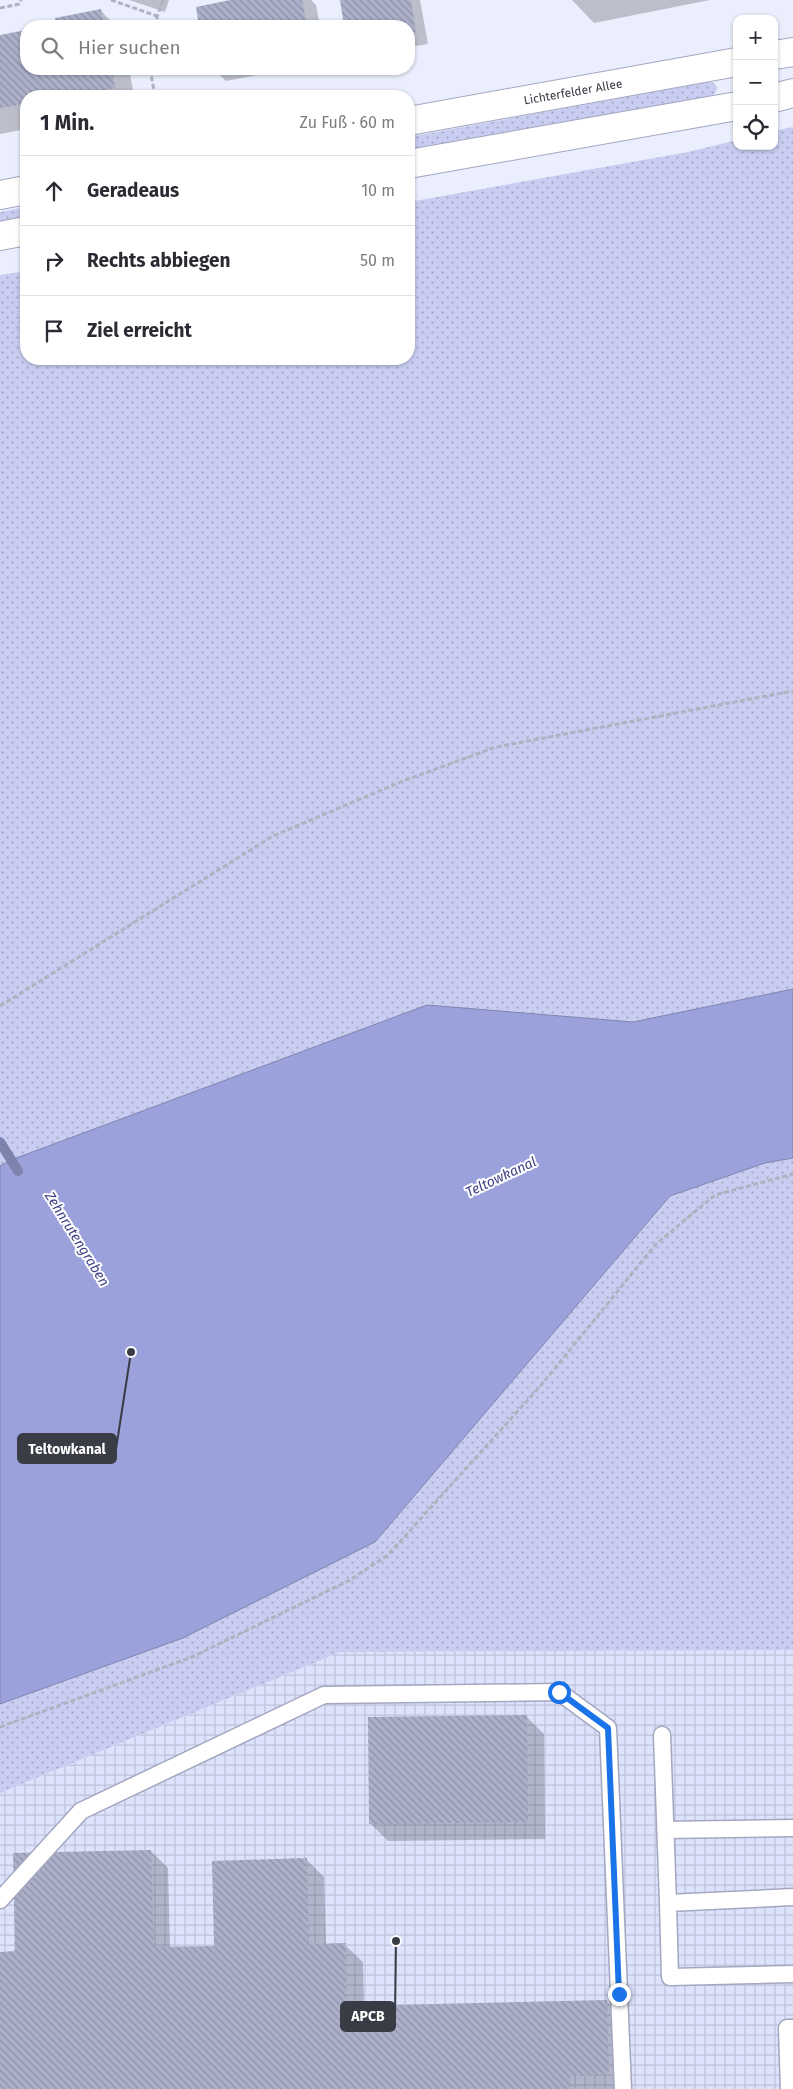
<!DOCTYPE html>
<html lang="de">
<meta charset="utf-8">
<style>
body{margin:0;font-family:"Fira Sans",sans-serif;background:#f7f7f7;color:#2b2b33}
.controls{position:absolute;right:15px;top:15px;display:grid;overflow:hidden;border-radius:10px;box-shadow:0 1px 4px #0004}
.controls button{width:45px;height:45px;display:grid;place-items:center;padding:0;border:0;border-bottom:1px solid #e1e1e2;background:#fff;color:#2b2b33;font:25px sans-serif}
.stop{position:absolute;width:15px;height:15px;margin:-11px;border:4px solid #1a73e8;border-radius:50%;background:#fff}
.stop.end{background:#1a73e8;border-color:#fff;box-shadow:0 1px 5px #0008}
.list{margin:0;padding:0;list-style:none}
h2{display:flex;justify-content:space-between;align-items:center;height:65px;margin:0;padding:0 20px;font-size:21px}
h2 small{font-size:16px;font-weight:400;color:#7c7c81}
.list li{display:grid;grid-template-columns:32px 1fr auto;gap:15px;align-items:center;box-sizing:border-box;height:70px;padding:0 20px;border-top:1px solid #e1e1e2}
.list b{display:block;font-size:19px;white-space:nowrap}
.list em{font-size:16px;font-style:normal;color:#7c7c81}
.icon{flex:none;width:28px;height:28px;fill:none;stroke:currentColor;stroke-width:2;stroke-linecap:round;stroke-linejoin:round}
.map{position:relative;flex:none;width:793px;height:2089px;overflow:hidden}
.search{position:absolute;background:#fff;box-shadow:0 1px 4px #0004;left:20px;top:20px;width:395px;height:55px;display:flex;align-items:center;gap:12px;box-sizing:border-box;padding:0 18px;border-radius:20px;color:#7c7c81;font-size:19px}
.panel{position:absolute;background:#fff;box-shadow:0 1px 4px #0004;left:20px;top:90px;width:395px;height:275px;border-radius:20px}
.map>svg:first-child{display:block}
</style>
<div class="map">
<svg width="793" height="2089" viewBox="0 0 793 2089">
<defs>
<pattern id="industrial-grid" width="8" height="8" patternUnits="userSpaceOnUse" patternTransform="scale(1.25)"><rect width="8" height="8" fill="#dee3fd"/><path d="M0 4h8M4 0v8" fill="none" stroke="#bfc4da"/></pattern>
<pattern id="green-dots" width="8" height="8" patternUnits="userSpaceOnUse" patternTransform="scale(1.25)"><rect width="8" height="8" fill="#c8cdf1"/><path d="M2 2h.1M6 6h.1" fill="none" stroke="#a3a8c5" stroke-width="1.8" stroke-linecap="round"/></pattern>
<pattern id="building-back-hatch" width="6" height="6" patternUnits="userSpaceOnUse" patternTransform="scale(1.25)"><rect width="6" height="6" fill="#acb0c9"/><path d="M-1 5l2 2M0 0l6 6M5-1l2 2" fill="none" stroke="#8d90a5"/></pattern>
</defs>
<rect width="100%" height="100%" fill="#ebeefd"/>
<path fill="url(#industrial-grid)" d="M 793,1650 L 793,2089 L 0,2089 L 0,1793 L 340,1652 Z"/>
<path fill="url(#green-dots)" d="M 708,82 L 714,83 L 717,87 C 717,95 710,97 702,98 L 409,151 L 409,137 Z
M 793,127 L 793,989 L 633,1022 L 427,1005 L 11,1160 L 0,1166 L 0,275 L 26,271 L 26,359 L 409,359 L 409,202 L 688,152 L 737,140 L 737,146 L 774,146 L 774,131 Z
M 26,207 L 26,221 L 0,225 L 0,212 Z
M 793,1158 L 793,1650 L 340,1652 L 0,1793 L 0,1704 L 183,1638 L 375,1542 L 670,1196 L 765,1163 Z"/>
<path fill="#9ba2db" stroke="#7e83ae" d="M 793,989 L 793,1158 L 765,1163 L 670,1196 L 375,1542 L 183,1638 L 0,1704 L 0,1166 L 11,1160 L 427,1005 L 633,1022 Z"/>
<path fill="#0003" d="M 129,0 L 169,0 L 165,12 Z
M 236,0 L 311,0 L 316,5 L 320,26 L 201,26 L 197,8 Z
M 341,0 L 420,0 L 428,44 L 409,47 L 409,26 L 346,26 Z
M 572,0 L 710,0 L 594,23 Z
M 101,11 L 116,26 L 58,26 L 57,19 Z
M 26,32 L 26,69 L 129,69 L 134,96 L 26,96 L 26,129 L 0,134 L 0,36 Z
M 213,69 L 288,69 L 226,81 Z
M 526,1716 L 544,1734 L 545,1839 L 388,1841 L 370,1823 Z
M 151,1851 L 168,1868 L 170,1948 L 215,1947 L 307,1860 L 324,1877 L 326,1945 L 345,1945 L 363,1962 L 364,2007 L 606,2001 L 624,2018 L 626,2089 L 0,2089 L 0,1953 L 17,1953 Z"/>
<g fill="none" stroke-linecap="round" stroke-linejoin="round">
<path stroke="#7e83ae" stroke-width="10" d="M 0,1142 L 18,1171"/>
</g>
<path fill="url(#building-back-hatch)" d="M 230,0 L 302,0 L 307,26 L 199,26 L 196,7 Z
M 340,0 L 411,0 L 416,32 L 409,34 L 409,26 L 344,26 Z
M 101,9 L 104,26 L 57,26 L 55,18 Z
M 26,30 L 26,69 L 112,69 L 115,88 L 69,96 L 26,96 L 26,104 L 0,108 L 0,35 Z
M 527,1715 L 528,1822 L 369,1824 L 368,1717 Z
M 151,1850 L 154,1947 L 214,1946 L 212,1861 L 307,1858 L 309,1944 L 346,1943 L 347,2006 L 607,2000 L 609,2075 L 570,2076 L 571,2089 L 0,2089 L 0,1952 L 15,1951 L 13,1853 Z"/>
<g fill="none" stroke-linecap="round" stroke-linejoin="round">
<defs>
<path id="service" d="M 662,1735 L 668,1903
M 665,1830 L 793,1828
M 793,1897 L 668,1903 L 670,1977 L 793,1974
M 0,1900 L 81,1811 L 324,1695 L 559,1692 L 608,1728 L 623,2089
M 789,2089 L 787,2028 L 793,2028"/>
<path id="secondary" d="M 774,55 L 793,52
M 774,98 L 793,93
M 409,121 L 737,62
M 409,164 L 737,106
M 0,195 L 26,190
M 0,236 L 26,231"/>
</defs>
<use href="#service" stroke="#a3a7bf" stroke-width="19"/>
<use href="#secondary" stroke="#a3a7bf" stroke-width="30"/>
<path stroke="#b0b2c0" stroke-width="3" stroke-dasharray="5 2.5" stroke-linecap="butt" d="M 111,0 L 157,16
M 0,8 L 19,4 L 21,0
M 154,26 L 163,0
M 150,69 L 155,96
M 0,1006 L 273,836 L 403,781 L 496,747 L 793,691
M 0,1727 L 192,1657 L 350,1580 L 388,1555 L 543,1383 L 656,1244 L 715,1195 L 793,1174"/>
<use href="#service" stroke="#fff" stroke-width="16"/>
<use href="#secondary" stroke="#fff" stroke-width="28"/>
</g>
<g fill="none" stroke-linecap="round" stroke-linejoin="round">
<path stroke="#1a73e8" stroke-width="6" d="M 559,1692 L 608,1728 L 619,1994"/>
</g>
<g text-anchor="middle" dominant-baseline="central" stroke-width="4" stroke-linejoin="round" paint-order="stroke">
<g font-size="12" fill="#393b45" stroke="#fff">
<text transform="translate(573 92) rotate(-10)">Lichterfelder Allee</text>
</g>
<g font-size="14" font-style="italic" fill="#3e4186" stroke="#fff">
<text transform="translate(501 1177) rotate(-25)">Teltowkanal</text>
<text transform="translate(77 1239) rotate(58)">Zehnrutengraben</text>
</g>
</g>
<path fill="none" stroke="#393b45" stroke-width="2" d="M131 1352L116 1449M396 1941L395 2016"/>
<g fill="#393b45" stroke="#fff" stroke-width="2">
<circle cx="131" cy="1352" r="5"/>
<circle cx="396" cy="1941" r="5"/>
</g>
<g fill="#393b45" stroke="#393b45" stroke-width="2">
<rect x="18" y="1434" width="98" height="29" rx="5"/>
<rect x="341" y="2002" width="54" height="29" rx="5"/>
</g>
<g font-size="14" text-anchor="middle" font-weight="bold" fill="#fff">
<text x="67" y="1454">Teltowkanal</text>
<text x="368" y="2021">APCB</text>
</g>
</svg>
<div class="controls">
<button>+</button>
<button>−</button>
<button><svg class="icon" aria-label="locate" viewBox="0 0 24 24"><circle cx="12" cy="12" r="6"/><path d="M12 2v4M12 18v4M2 12h4M18 12h4"/></svg></button>
</div>
<div class="stop" style="left:559px;top:1692px"></div>
<div class="stop end" style="left:619px;top:1994px"></div>
<div class="search"><svg class="icon" aria-label="search" viewBox="0 0 24 24"><circle cx="10" cy="10" r="6"/><path d="M15 15l6 6"/></svg>Hier suchen</div>
<section class="panel">
<h2>1 Min.<small>Zu Fuß · 60 m</small></h2>
<ul class="list">
<li><svg class="icon" aria-label="ahead" viewBox="0 0 24 24"><path d="M12 20V5M6 11l6-6 6 6"/></svg><div><b>Geradeaus</b></div><em>10 m</em></li>
<li><svg class="icon" aria-label="right" viewBox="0 0 24 24"><path d="M7 20v-9h11M14 6l5 5-5 5"/></svg><div><b>Rechts abbiegen</b></div><em>50 m</em></li>
<li><svg class="icon" aria-label="arrive" viewBox="0 0 24 24"><path d="M6 21V4h12l-3 4 3 4H6"/></svg><div><b>Ziel erreicht</b></div></li>
</ul>
</section>
</div>
